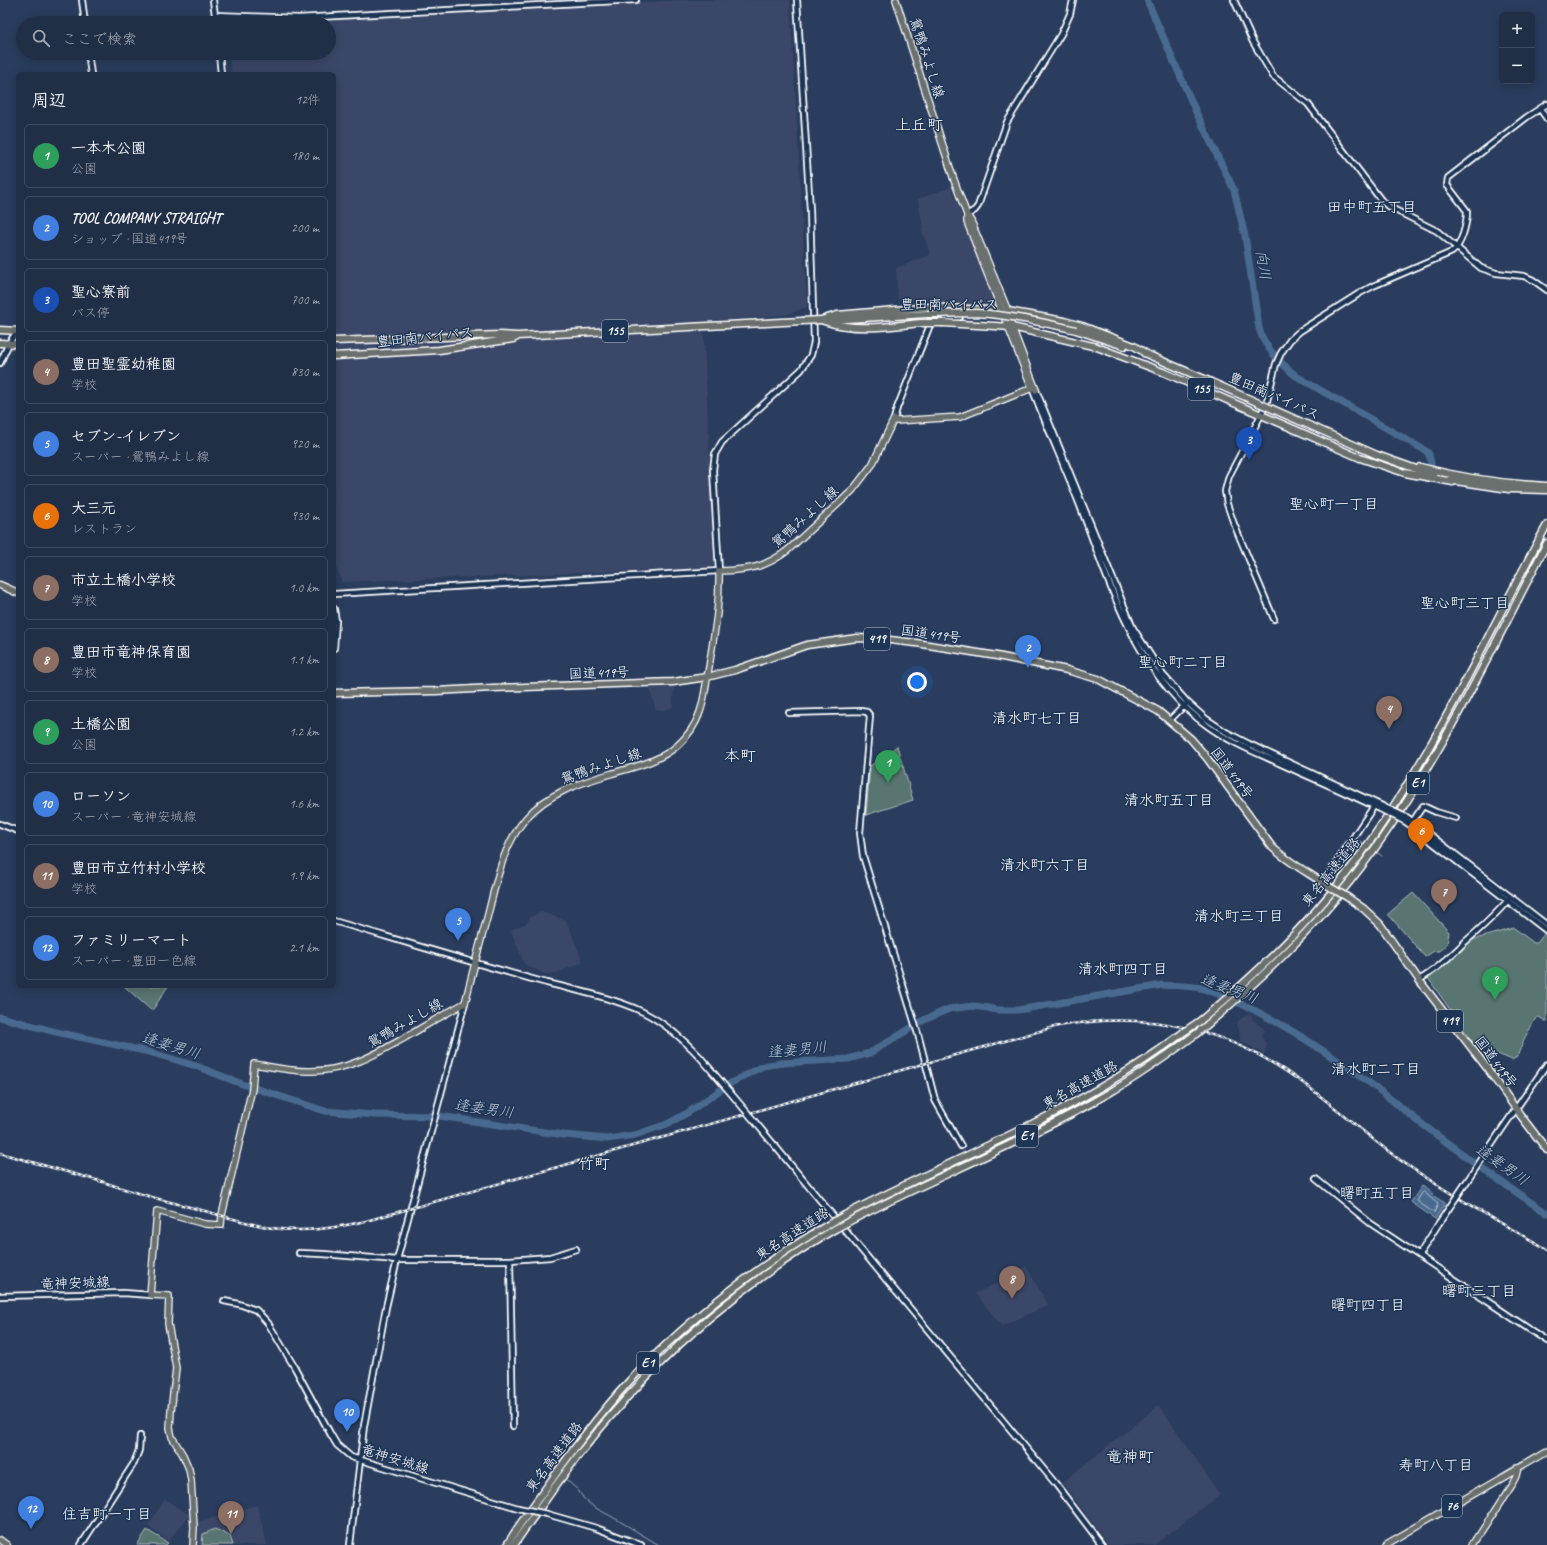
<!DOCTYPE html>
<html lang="ja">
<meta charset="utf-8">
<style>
body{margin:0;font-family:Caveat,"Klee One",sans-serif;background:#2d3a51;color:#f1f3f6}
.controls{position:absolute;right:12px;top:12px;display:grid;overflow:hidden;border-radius:6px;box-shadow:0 2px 10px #0003}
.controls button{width:36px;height:36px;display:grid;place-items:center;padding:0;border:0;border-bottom:1px solid #3d4a5f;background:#202e46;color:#f1f3f6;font:20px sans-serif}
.you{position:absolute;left:917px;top:682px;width:14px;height:14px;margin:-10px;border:3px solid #fff;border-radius:50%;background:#1a73e8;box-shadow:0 0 0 6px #1a73e833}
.badge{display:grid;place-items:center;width:26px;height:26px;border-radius:50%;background:#8c9099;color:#fff;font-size:13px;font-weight:700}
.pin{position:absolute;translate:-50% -33px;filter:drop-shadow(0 1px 2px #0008)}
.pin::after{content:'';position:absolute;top:21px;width:14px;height:12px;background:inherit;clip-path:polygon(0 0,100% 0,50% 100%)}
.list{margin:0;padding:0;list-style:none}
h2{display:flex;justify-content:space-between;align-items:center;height:52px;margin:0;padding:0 16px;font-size:17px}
h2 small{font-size:13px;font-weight:400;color:#a2a8b3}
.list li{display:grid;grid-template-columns:26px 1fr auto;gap:12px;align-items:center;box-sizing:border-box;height:64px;margin:0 8px 8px;padding:0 8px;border:1px solid #3d4a5f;border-radius:6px}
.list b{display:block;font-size:15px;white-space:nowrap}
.list p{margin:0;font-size:13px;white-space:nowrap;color:#a2a8b3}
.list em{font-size:13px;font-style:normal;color:#a2a8b3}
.icon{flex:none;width:22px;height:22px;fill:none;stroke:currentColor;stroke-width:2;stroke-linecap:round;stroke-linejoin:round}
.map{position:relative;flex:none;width:1547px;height:1545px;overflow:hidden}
.search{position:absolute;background:#202e46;box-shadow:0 2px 10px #0003;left:16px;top:16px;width:320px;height:44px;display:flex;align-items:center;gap:10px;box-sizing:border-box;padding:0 14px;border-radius:22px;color:#a2a8b3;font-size:15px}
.panel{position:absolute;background:#202e46;box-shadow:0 2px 10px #0003;left:16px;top:72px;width:320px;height:916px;border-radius:6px}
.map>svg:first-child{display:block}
</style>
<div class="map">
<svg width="1547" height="1545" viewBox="0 0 1547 1545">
<rect width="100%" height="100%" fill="#2a3d5e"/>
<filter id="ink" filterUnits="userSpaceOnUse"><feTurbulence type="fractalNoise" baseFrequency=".025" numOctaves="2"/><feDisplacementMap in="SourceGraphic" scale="8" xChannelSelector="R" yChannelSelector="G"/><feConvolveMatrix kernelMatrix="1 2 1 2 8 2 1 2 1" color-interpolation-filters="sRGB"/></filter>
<g filter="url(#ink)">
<path fill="#3a4767" d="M 686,0 L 790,0 L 807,307 L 785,315 L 703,322 L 715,563 L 709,568 L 342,582 L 334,563 L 334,74 L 231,74 L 229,53 L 329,53 L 329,23 L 225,23 L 225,22 L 297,21 Z
M 951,187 L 994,302 L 989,308 L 898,300 L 896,268 L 930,255 L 922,230 L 923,228 L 918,199 Z
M 675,686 L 673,696 L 673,707 L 664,710 L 656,710 L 649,687 Z
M 541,912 L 566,920 L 583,962 L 557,973 L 545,974 L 524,964 L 511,930 L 527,923 L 530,917 Z
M 1248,1014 L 1253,1016 L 1252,1019 L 1265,1030 L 1261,1036 L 1267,1044 L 1265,1054 L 1240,1041 L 1239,1029 L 1237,1026 L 1238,1021 Z
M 1026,1266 L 1048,1305 L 1002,1326 L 975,1293 L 1015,1275 Z
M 1159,1405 L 1220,1495 L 1154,1545 L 1109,1545 L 1063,1484 L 1063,1482 Z
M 165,1499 L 188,1514 L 189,1516 L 168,1541 L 148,1526 Z
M 257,1505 L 267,1545 L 197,1545 L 198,1522 Z"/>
<path fill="#587471" stroke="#acbab8" d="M 897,746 L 913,800 L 866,815 L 870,766 Z
M 1413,893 L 1449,932 L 1447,944 L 1439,951 L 1434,951 L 1425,957 L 1388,914 Z
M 1514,928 L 1534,943 L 1537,943 L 1545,933 L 1547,934 L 1547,1022 L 1539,1017 L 1536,1018 L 1524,1039 L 1517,1057 L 1512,1060 L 1474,1044 L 1428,978 L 1460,950 L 1462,945 L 1472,940 Z
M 124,986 L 168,986 L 152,1011 Z
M 215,1529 L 230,1536 L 233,1545 L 202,1545 L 203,1534 Z
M 147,1530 L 168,1543 L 166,1545 L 137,1545 Z"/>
<path fill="#4a6b90" stroke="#92a6bc" d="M 1422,1186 L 1433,1193 L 1432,1195 L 1445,1203 L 1435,1219 L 1411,1202 Z"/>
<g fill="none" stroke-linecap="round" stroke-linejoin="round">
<path stroke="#b7c4d3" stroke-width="1" d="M 1424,1192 L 1438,1204 L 1434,1213 L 1417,1201 L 1422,1193 Z"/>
<path stroke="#92a6bc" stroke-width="1" d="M 1356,838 L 1365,845
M 1376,852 L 1382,856
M 547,1466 L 555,1472
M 564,1478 L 577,1489 L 585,1500 L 594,1507 L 616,1519 L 659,1545"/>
<path stroke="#4a6b90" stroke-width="7" d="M 1147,0 L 1196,112 L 1234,190 L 1245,236 L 1259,328 C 1264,348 1281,363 1296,376 L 1426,451 L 1429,454 L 1431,464
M 0,1017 L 56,1032 L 149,1052 L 196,1066 L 242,1084 L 325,1111 L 374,1115 L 439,1116 L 564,1135 L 607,1139 L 635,1135 L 667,1124 L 689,1112 L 729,1084 L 763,1066 L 782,1063 L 848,1059 L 870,1053 L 924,1020 L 949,1009 L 973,1006 L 988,1008 L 997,1010 L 1018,1010 L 1162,985 C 1175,986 1191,985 1204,989 C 1261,1008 1316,1045 1364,1079 C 1386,1094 1405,1112 1426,1127 C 1466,1157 1506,1186 1547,1213"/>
<defs>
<path id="minor" d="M 82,0 L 85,23
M 213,0 L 216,23
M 1234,0 L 1253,42 L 1273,76 L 1308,104 L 1381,200 L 1389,207 L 1437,231 L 1481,268 L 1496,273 L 1524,276 L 1533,280 L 1547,290
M 215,15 L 299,18 L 636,0
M 88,53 L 91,74
M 219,53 L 221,74
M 1540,109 L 1547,119
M 967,215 L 975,210 L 978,206 L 1007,122 L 1061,34 L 1070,14 L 1073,0
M 0,363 L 9,343 L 18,330
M 1032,388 C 1047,427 1064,465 1079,503 C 1110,584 1135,674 1209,727 C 1230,742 1255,752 1279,763 C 1312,778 1345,792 1378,808
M 1036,390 L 1133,628 L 1163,675 L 1187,702 L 1205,718 L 1226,732 L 1249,744 L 1380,805
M 894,419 L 897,408 L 932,320 L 939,317 L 960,317
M 334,594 L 719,571 L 713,470 L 715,454 L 722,442 L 801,370 L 811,355 L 814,342 L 810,210 L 797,0
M 334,609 L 336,621 L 334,648
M 1274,619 L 1234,524 L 1227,504 L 1225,491 L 1229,476 L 1261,415 L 1267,401 L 1276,364 L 1281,353 L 1290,340 L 1300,331 L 1360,293 L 1373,286 L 1452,252 C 1462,245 1467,223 1467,211 L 1447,185 L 1448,178 L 1527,117 L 1547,104
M 789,713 L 861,711 L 867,712 L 870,716 L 860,833 L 863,856 L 918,1034 L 935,1100 L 961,1146
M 1170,720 L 1185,705
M 1408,818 L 1547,925
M 1413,821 L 1423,806 L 1436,812 L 1456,818
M 1406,822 L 1547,931
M 0,824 L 18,831
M 1323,883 L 1374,806
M 334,921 C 405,942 476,964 547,983 C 576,990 616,999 643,1012 C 665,1023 683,1039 700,1057
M 1419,980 C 1436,970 1451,956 1465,942 C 1480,929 1495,916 1508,900
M 751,1117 L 1055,1483 L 1102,1545
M 1500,1132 L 1547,1064
M 1316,1179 L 1370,1223 L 1547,1341
M 299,1253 L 323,1254 L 397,1260 L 510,1260 L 550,1257 L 576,1249
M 1419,1255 L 1439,1223
M 510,1260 L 513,1426
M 0,1296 L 124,1293 L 150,1295
M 224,1301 L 239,1304 L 256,1310 L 268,1323 L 295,1368 L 331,1435 L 337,1445 L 351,1457 L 518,1508
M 547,1514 L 596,1528 L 641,1545
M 81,1545 L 134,1463 L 139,1450 L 140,1436
M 350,1545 L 364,1426 L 386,1307 L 397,1260 L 465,1003"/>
<path id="major" d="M 896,0 L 954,180 L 967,215 L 971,221 L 1008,311 L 1012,327 L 1036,390
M 0,1540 L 7,1545
M 193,1545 L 194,1527 L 191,1480 L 189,1469 L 183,1455 L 172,1437 L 170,1428 L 171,1411 L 176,1368 L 168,1324 L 169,1296 L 150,1295 L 157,1211 L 205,1224 L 221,1225 L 222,1215 L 252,1089 L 254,1064 C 273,1067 293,1072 312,1071 C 348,1071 376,1054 406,1037 C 426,1025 445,1014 465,1003 C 472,975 479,946 487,918 C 496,884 502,846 526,818 C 548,793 580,783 610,774 C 633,767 658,762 677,746 C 687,737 696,724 700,712 C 705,698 706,682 709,667 C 714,635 720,604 719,571 C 748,570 765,568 788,550 L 852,491 L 872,465 L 894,419 L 896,421 L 960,417 L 1032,388 L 967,222 L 967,215
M 1385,1545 L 1547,1451
M 1473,1545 L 1511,1486 L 1516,1476 L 1518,1467"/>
<path id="highway" d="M 821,320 L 837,315 L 930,307 L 1008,311 L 1064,321 L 1082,326 L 1134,346 L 1147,354
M 831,320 L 927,314
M 824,321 C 855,332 889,326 921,323
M 943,323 L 1012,327 L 1097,347 L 1163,372 L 1360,458 L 1405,473 L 1453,482
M 0,330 L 18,331
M 1076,330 L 1124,346
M 334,341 L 499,335 L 518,336 L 802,321
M 0,343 L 18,344
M 1144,353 L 1209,381
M 334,356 L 439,350 L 513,339 L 517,337
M 1304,423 L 1377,455 L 1433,475
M 1420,467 C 1462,478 1504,484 1547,486
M 1449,480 L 1509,489 L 1547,490
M 0,585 L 18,593
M 334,693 L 436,691 L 493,688 L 673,682 L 707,677 L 735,670 L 807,645 L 857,638 L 881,639 L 916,643 L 997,656 L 1067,670 L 1098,679 L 1158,711 L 1191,739 L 1207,758 L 1272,847 C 1289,863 1309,873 1328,886
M 1347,897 L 1364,909 L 1380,924 L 1419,980 L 1487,1068 L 1521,1116 L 1547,1150
M 1200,1021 C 1257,974 1312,921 1356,861 C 1433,757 1485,638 1547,525
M 1208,1024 C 1259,980 1309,934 1351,880 C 1431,779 1488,657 1547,543
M 845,1215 C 959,1155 1082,1111 1185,1031
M 848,1222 C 934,1177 1025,1142 1109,1093 C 1139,1076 1168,1055 1196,1034
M 507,1545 C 519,1524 534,1505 548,1485 C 576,1445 605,1406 639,1371 C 696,1313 761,1264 831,1223
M 514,1545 C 527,1525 541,1507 554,1488 C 629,1383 723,1294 835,1229"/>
</defs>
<use href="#minor" stroke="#fff" stroke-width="8"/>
<use href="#major" stroke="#fff" stroke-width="8"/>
<use href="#highway" stroke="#fff" stroke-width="9"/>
<use href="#minor" stroke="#1d3557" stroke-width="4.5"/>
<use href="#major" stroke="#6b706d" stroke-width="5.5"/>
<use href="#highway" stroke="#6b706d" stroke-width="6"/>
<defs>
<path id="rail" d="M 0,1153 L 103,1182
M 98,1180 C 132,1193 166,1201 201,1210 C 224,1216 248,1224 272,1228 C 304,1233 335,1228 366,1221 L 1058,1026 C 1150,1010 1228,1028 1303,1083 C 1336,1107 1367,1136 1400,1160 C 1447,1193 1497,1221 1547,1249"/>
</defs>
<use href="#rail" stroke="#fff" stroke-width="2.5"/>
<use href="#rail" stroke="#1d3557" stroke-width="1" stroke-dasharray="3" stroke-linecap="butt"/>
<defs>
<path id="minor-bridge" d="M 1380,805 L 1408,818
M 1378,808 L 1406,822
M 700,1057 L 751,1117
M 1439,1223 L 1500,1132
M 518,1508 L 547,1514"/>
<path id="highway-bridge" d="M 927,314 C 943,314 960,313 976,313 C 1010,315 1043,322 1076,330
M 802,321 L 821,320
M 921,323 L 943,323
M 1209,381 L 1304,423
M 1328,886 L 1347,897
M 1185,1031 L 1200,1021
M 1196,1034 L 1208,1024
M 831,1223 L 845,1215
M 835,1229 L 848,1222"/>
</defs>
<use href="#minor-bridge" stroke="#fff" stroke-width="8" stroke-linecap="butt"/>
<use href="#highway-bridge" stroke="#fff" stroke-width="9" stroke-linecap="butt"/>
<use href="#minor-bridge" stroke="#1d3557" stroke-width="4.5"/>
<use href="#highway-bridge" stroke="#6b706d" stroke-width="6"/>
</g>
</g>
<g text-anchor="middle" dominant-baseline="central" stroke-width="3" stroke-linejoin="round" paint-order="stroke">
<g fill="#1d3557" stroke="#bbc2cd" stroke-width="1">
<rect x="602" y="320" width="26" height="22" rx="3"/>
<rect x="1188" y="378" width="26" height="22" rx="3"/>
<rect x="864" y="628" width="26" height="22" rx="3"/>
<rect x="1407" y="772" width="22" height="22" rx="3"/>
<rect x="1437" y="1010" width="26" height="22" rx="3"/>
<rect x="1016" y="1125" width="22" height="22" rx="3"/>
<rect x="637" y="1352" width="22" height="22" rx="3"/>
<rect x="1442" y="1495" width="20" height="22" rx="3"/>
</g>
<g font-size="13" font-weight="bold" fill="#fff">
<text x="615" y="331">155</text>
<text x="1201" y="389">155</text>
<text x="877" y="639">419</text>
<text x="1418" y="783">E1</text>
<text x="1450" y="1021">419</text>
<text x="1027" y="1136">E1</text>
<text x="648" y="1363">E1</text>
<text x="1452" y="1506">76</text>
</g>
<g font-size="14" fill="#fff" stroke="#1d3557">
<text transform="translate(927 58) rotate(72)">鴛鴨みよし線</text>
<text x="949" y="304">豊田南バイパス</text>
<text transform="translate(425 337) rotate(-6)">豊田南バイパス</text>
<text transform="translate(1274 396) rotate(24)">豊田南バイパス</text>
<text transform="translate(805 517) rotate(-42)">鴛鴨みよし線</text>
<text transform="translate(931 634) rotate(8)">国道419号</text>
<text transform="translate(599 673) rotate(-2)">国道419号</text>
<text transform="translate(601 766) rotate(-19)">鴛鴨みよし線</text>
<text transform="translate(1232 773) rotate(53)">国道419号</text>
<text transform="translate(1331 872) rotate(-51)">東名高速道路</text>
<text transform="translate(405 1023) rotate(-30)">鴛鴨みよし線</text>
<text transform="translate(1496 1062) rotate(53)">国道419号</text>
<text transform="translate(1080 1085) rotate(-29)">東名高速道路</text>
<text transform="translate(792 1234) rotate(-33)">東名高速道路</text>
<text transform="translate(75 1283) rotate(-2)">竜神安城線</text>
<text transform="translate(554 1457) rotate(-53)">東名高速道路</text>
<text transform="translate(395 1459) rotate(17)">竜神安城線</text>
</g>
<g font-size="15" fill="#fff" stroke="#1d3557">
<text x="1372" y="207">田中町五丁目</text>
<text x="1334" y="504">聖心町一丁目</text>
<text x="1465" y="603">聖心町三丁目</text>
<text x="1183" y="662">聖心町二丁目</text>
<text x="1037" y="718">清水町七丁目</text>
<text x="1169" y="800">清水町五丁目</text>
<text x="1045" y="865">清水町六丁目</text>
<text x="1239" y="916">清水町三丁目</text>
<text x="1123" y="969">清水町四丁目</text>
<text x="1376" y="1069">清水町二丁目</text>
<text x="1377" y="1193">曙町五丁目</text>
<text x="1479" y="1291">曙町三丁目</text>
<text x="1368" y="1305">曙町四丁目</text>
<text x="1436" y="1465">寿町八丁目</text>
<text x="107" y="1514">住吉町一丁目</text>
</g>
<g font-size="15" font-style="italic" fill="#b7c4d3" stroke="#1d3557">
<text transform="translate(1263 265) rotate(81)">向川</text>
<text transform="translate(1229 989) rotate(21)">逢妻男川</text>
<text transform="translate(171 1046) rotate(17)">逢妻男川</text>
<text transform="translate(797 1050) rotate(-6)">逢妻男川</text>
<text transform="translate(484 1109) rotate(8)">逢妻男川</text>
<text transform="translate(1502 1165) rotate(35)">逢妻男川</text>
</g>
<g font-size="16" fill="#fff" stroke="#1d3557">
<text x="919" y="125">上丘町</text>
<text x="740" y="756">本町</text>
<text x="594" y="1164">竹町</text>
<text x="1130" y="1457">竜神町</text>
</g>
</g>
</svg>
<div class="controls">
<button>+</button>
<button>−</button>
</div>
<div class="you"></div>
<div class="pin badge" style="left:888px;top:783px;background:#2e9e5b">1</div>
<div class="pin badge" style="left:1028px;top:668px;background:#3f7fe0">2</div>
<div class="pin badge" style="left:1249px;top:460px;background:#1a4fb4">3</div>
<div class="pin badge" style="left:1389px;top:729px;background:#8d6e63">4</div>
<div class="pin badge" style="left:458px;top:941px;background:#3f7fe0">5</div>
<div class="pin badge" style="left:1421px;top:851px;background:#e8710a">6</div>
<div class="pin badge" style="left:1444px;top:912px;background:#8d6e63">7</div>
<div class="pin badge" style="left:1012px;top:1299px;background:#8d6e63">8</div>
<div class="pin badge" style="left:1495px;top:1000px;background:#2e9e5b">9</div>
<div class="pin badge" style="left:347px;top:1432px;background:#3f7fe0">10</div>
<div class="pin badge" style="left:231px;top:1534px;background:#8d6e63">11</div>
<div class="pin badge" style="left:31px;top:1529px;background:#3f7fe0">12</div>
<div class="search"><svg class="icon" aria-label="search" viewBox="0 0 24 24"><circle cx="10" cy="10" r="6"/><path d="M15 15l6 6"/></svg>ここで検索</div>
<section class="panel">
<h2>周辺<small>12件</small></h2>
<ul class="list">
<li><span class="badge" style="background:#2e9e5b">1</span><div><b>一本木公園</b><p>公園</p></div><em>180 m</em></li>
<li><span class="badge" style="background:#3f7fe0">2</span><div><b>TOOL COMPANY STRAIGHT</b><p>ショップ · 国道419号</p></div><em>200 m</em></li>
<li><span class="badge" style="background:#1a4fb4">3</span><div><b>聖心寮前</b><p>バス停</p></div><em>700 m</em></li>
<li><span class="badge" style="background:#8d6e63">4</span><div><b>豊田聖霊幼稚園</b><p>学校</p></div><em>830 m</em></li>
<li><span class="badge" style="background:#3f7fe0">5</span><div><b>セブン-イレブン</b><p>スーパー · 鴛鴨みよし線</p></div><em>920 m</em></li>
<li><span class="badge" style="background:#e8710a">6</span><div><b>大三元</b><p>レストラン</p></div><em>930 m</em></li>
<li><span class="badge" style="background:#8d6e63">7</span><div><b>市立土橋小学校</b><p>学校</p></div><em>1.0 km</em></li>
<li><span class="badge" style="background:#8d6e63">8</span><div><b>豊田市竜神保育園</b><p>学校</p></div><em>1.1 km</em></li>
<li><span class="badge" style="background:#2e9e5b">9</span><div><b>土橋公園</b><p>公園</p></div><em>1.2 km</em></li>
<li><span class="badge" style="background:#3f7fe0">10</span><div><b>ローソン</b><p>スーパー · 竜神安城線</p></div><em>1.6 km</em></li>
<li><span class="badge" style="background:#8d6e63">11</span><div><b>豊田市立竹村小学校</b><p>学校</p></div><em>1.9 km</em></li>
<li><span class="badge" style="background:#3f7fe0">12</span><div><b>ファミリーマート</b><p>スーパー · 豊田一色線</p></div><em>2.1 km</em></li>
</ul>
</section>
</div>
